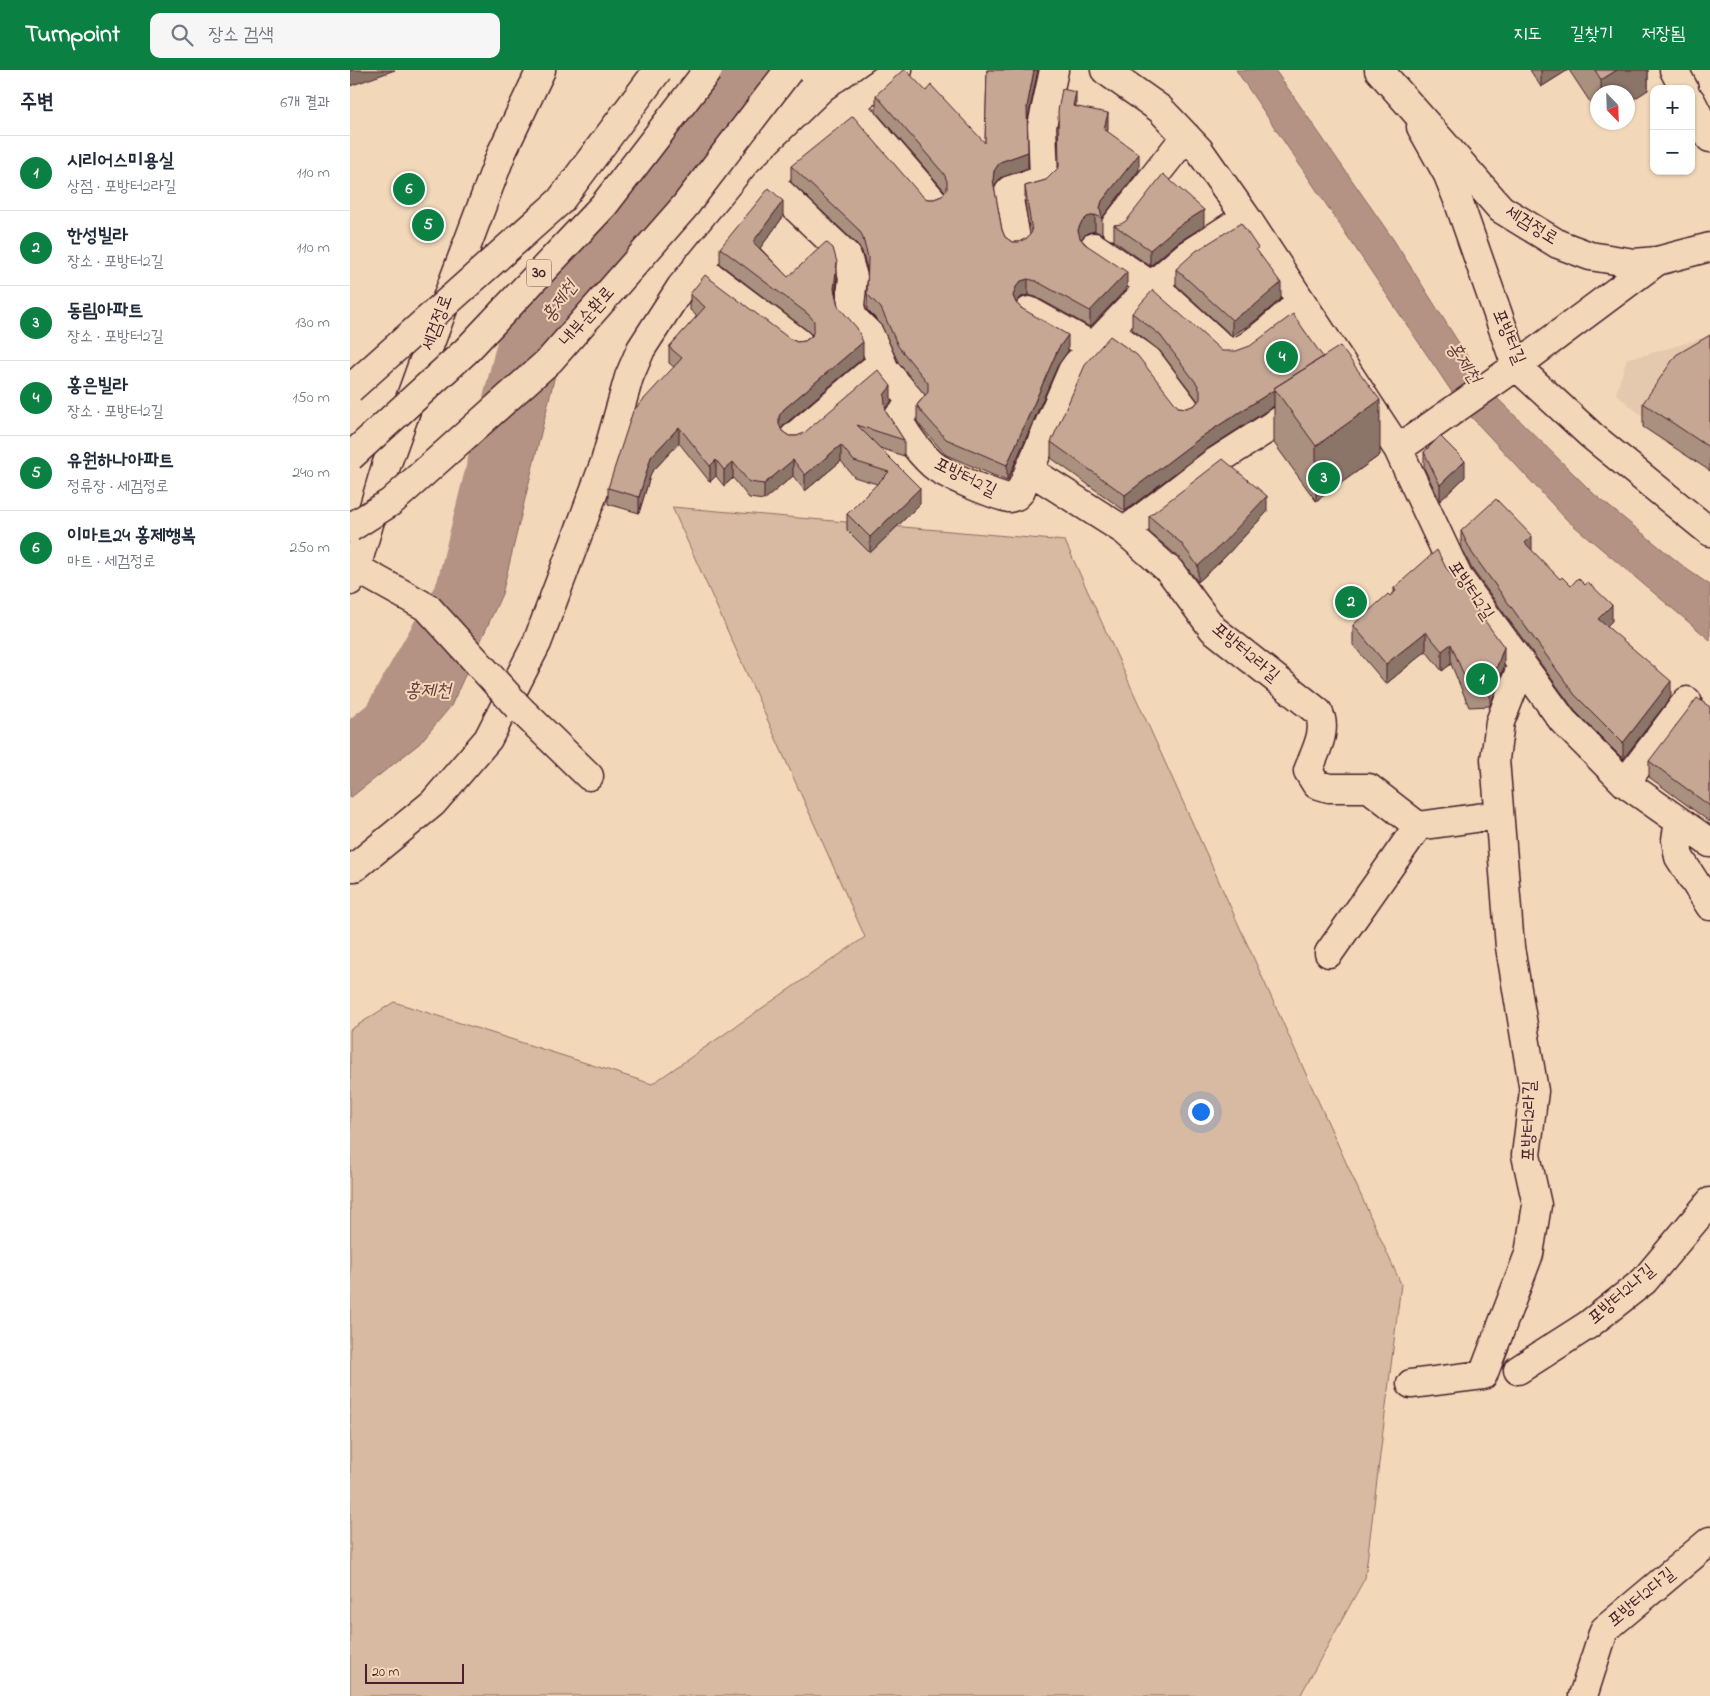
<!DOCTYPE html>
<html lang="ko">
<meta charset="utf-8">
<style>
body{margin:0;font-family:"Indie Flower","Poor Story",sans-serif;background:#f6f6f7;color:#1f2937}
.controls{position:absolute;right:15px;top:15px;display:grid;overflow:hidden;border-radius:10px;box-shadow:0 1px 4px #0004}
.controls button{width:45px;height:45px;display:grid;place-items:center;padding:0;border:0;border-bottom:1px solid #e0e1e3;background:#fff;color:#1f2937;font:25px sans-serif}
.compass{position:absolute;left:1240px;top:15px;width:45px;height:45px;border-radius:50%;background:#fff;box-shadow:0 1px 4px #0004;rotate:157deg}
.scale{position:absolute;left:15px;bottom:12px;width:99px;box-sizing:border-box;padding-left:5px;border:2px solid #4a1f2b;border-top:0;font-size:14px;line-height:18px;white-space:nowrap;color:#4a1f2b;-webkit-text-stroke:4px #f2d8b9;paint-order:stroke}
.you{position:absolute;left:850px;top:1041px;width:18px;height:18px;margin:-12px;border:4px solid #fff;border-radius:50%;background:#1a73e8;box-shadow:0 0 0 8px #1a73e833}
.badge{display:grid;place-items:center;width:32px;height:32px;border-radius:50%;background:#0b8043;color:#fff;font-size:16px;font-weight:700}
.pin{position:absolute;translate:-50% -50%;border:2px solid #fff;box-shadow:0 1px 5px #0006}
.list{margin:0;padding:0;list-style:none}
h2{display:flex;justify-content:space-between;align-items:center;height:65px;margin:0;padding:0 20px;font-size:21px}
h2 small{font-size:16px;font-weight:400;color:#747a83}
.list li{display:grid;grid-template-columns:32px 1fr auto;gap:15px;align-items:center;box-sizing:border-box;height:75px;padding:0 20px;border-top:1px solid #e0e1e3}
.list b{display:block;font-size:19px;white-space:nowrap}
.list p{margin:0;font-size:16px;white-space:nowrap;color:#747a83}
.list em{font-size:16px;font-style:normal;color:#747a83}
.icon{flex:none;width:28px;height:28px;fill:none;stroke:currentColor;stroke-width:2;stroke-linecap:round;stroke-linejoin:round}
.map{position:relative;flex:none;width:1360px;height:1626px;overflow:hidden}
header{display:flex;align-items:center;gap:30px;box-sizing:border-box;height:70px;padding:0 25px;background:#0b8043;color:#fff}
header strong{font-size:24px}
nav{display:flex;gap:28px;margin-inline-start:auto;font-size:18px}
.search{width:350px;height:45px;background:#f6f6f7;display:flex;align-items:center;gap:12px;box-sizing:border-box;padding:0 18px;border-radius:10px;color:#747a83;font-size:19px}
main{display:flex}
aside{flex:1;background:#fff}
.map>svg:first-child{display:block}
</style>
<header>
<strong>Turnpoint</strong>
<div class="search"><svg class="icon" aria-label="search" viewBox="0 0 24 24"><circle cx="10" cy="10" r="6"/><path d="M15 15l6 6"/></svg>장소 검색</div>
<nav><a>지도</a><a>길찾기</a><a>저장됨</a></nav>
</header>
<main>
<aside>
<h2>주변<small>6개 결과</small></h2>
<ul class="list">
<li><span class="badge">1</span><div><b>시리어스미용실</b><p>상점 · 포방터2라길</p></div><em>110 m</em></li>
<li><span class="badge">2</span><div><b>한성빌라</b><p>장소 · 포방터2길</p></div><em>110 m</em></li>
<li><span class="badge">3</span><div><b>동림아파트</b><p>장소 · 포방터2길</p></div><em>130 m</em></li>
<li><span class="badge">4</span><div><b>홍은빌라</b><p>장소 · 포방터2길</p></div><em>150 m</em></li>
<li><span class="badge">5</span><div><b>유원하나아파트</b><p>정류장 · 세검정로</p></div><em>240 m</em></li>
<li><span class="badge">6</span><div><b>이마트24 홍제행복</b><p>마트 · 세검정로</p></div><em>250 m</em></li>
</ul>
</aside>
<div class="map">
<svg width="1360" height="1626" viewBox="0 0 1360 1626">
<rect width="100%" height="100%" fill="#f2d8b9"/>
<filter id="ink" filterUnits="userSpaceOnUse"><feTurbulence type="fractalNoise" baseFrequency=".02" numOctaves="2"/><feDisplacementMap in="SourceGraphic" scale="10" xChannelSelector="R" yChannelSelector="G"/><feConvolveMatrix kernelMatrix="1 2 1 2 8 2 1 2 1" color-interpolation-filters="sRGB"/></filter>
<g filter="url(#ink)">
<path fill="#e4c9ae" d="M 1360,266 L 1307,358 L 1266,324 L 1277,288 L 1295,285 Z"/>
<path fill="#d7baa1" stroke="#906c66" d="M 322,437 L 715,471 L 1051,1214 L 1015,1508 L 950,1626 L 0,1626 L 0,960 L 44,932 L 302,1014 L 515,867 Z"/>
<path fill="#b59384" stroke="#8a6560" d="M 399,0 L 447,0 L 353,93 L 205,305 L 152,524 L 101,636 L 69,674 L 0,728 L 0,671 L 33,643 L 61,596 L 115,521 L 175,281 L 322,79 Z
M 886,0 L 925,0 L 1043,169 L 1138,319 L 1245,425 L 1338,500 L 1360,515 L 1360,570 L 1217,450 L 1112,337 Z"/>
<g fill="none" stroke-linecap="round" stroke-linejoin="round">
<path stroke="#b59384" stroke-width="59" d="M 0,687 L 40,654 L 115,522 L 175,281 L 322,79 L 403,0"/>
<defs>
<path id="minor" d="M 755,0 L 810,39 L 849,80 L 896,147 L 1048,379 L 1108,507 L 1213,651 L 1275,713 L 1360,773
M 1324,0 L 1334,19
M 1341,31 L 1360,68
M 499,34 L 582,130
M 1071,57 L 1098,105 L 1108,130 L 1166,296 L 1242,366 L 1360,462
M 418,111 L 497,186 L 503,207 L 500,236 L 503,248 L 520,265 L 535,300 L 563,333 L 549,346 C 548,358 577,391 587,398 C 601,407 644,425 659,428 L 666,426 L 670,422 L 722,301 L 727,294 L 799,218 L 837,185 L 896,147
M 765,156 L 836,66
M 667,173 L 658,124 L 660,120 L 691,111 L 694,108 L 692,56 L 704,0
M 744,177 L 811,222 L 877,282 C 895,286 936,244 951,232
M 347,196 L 449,273
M 679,241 L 744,277
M 758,261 L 798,290 L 835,339
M 444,367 L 531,293
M 1048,379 L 1161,300 L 1307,191
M 679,400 L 775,461 L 820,501 L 863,559 L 968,642 C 979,659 964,684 958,701 L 966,714 L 979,718 L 1019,718 L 1068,756 L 1148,745
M 775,461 L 862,394 L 956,334
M 6,498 L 78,538
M 168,637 L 239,706
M 1275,713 L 1337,631
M 1329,751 L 1326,770 L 1329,787 L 1360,836
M 0,797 L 5,797 L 83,733 L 138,669 L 187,573 L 255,392 L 279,307 L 291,279 L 331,217 L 418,111 L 490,41 L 548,0
M 979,883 L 1068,756
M 1168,1300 L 1238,1255 L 1294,1211 L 1360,1132
M 1061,1314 L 1133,1305 L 1179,1184 L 1187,1135 L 1176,1085 L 1184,1021 L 1160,877 L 1145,689 L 1150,652 L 1172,595
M 1233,1626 L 1254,1560 L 1360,1471"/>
<path id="major" d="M 1029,0 L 1151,139 L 1208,174 L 1240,186 L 1284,193 L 1307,191 L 1360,177
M 0,511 L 6,498 L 36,396 L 82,268 L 152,82 L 191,0"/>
</defs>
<use href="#minor" stroke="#4a1f2b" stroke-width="31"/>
<use href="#major" stroke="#4a1f2b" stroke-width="31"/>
<use href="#minor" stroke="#f2d8b9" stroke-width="28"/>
<use href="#major" stroke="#f2d8b9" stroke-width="28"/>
<defs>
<path id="minor-bridge" d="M 78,538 L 168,637"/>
<path id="highway-bridge" d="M 0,319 L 210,131 L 308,0
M 0,387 L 116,281 L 254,135 L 358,0
M 0,458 L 41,432 L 200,290 L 335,136 L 439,0"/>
</defs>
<use href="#minor-bridge" stroke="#4a1f2b" stroke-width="31" stroke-linecap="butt"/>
<use href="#highway-bridge" stroke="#4a1f2b" stroke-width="31" stroke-linecap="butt"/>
<use href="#minor-bridge" stroke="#f2d8b9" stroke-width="28"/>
<use href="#highway-bridge" stroke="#f2d8b9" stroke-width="28"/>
</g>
<path fill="#a9907f" stroke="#4a1f2b" d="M 637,0 L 688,0 L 677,51 L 678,98 L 650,108 L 644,117 L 652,160 L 655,167 L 662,172 L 669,172 L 677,168 L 680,165 L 675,132 L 675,116 L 696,110 L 708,98 L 726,36 L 758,59 L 757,61 L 789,100 L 752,147 L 752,164 L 745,161 L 737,163 L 731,169 L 777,218 L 740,257 L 686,227 L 678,225 L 671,227 L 666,233 L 718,281 L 708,295 L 657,411 L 596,385 L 571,357 L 567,351 L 567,335 L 575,325 L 548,292 L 531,254 L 517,240 L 518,202 L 512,181 L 508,175 L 441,112 L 441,96 L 570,124 L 577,129 L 584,129 L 592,126 L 595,122 L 594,120 L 526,42 L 526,25 L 576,21 L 635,73 Z
M 1180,0 L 1218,0 L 1191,17 Z
M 1219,0 L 1298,0 L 1298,20 L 1278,22 L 1248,22 L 1248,44 Z
M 433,147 L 410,178 L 438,207 L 487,208 L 486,224 L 488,236 L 513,288 L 434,355 L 431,359 L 432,361 L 439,366 L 447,366 L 541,332 L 535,340 L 536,342 L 554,370 L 554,386 L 530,378 L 570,434 L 520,483 L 497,460 L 497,444 L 527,414 L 504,407 L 491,391 L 455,421 L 443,406 L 414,430 L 399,428 L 383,408 L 374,416 L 366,406 L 360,412 L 329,373 L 301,403 L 289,443 L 258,434 L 258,418 L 324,297 L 319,293 L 319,277 L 347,246 L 340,240 L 340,224 L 447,272 L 455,271 L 462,265 L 458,261 L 370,194 L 370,178 Z
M 764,155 L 854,156 L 827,173 L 800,196 L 764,171 Z
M 826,199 L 931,229 L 905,251 L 882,266 L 826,215 Z
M 782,243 L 872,281 L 1030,385 L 966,431 L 924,373 L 924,336 L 854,381 L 775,441 L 701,388 L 701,372 L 828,337 L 837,338 L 845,335 L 848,331 L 810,281 L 782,259 Z
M 1360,265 L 1360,401 L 1293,357 L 1293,333 Z
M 1074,382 L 1115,407 L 1090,431 L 1074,398 Z
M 917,442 L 871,491 L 848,512 L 831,489 L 799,462 L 799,446 Z
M 1111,461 L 1182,481 L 1210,509 L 1221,516 L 1262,551 L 1257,556 L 1321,627 L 1273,689 L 1225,641 L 1122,499 L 1111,477 Z
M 1095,496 L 1154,597 L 1140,636 L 1119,637 L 1101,594 L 1092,601 L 1076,581 L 1036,614 L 1003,575 L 1003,555 L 1040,526 L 1044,523 L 1044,518 Z
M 1360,637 L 1360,752 L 1299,707 L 1299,691 Z"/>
<path fill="#8a7568" stroke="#4a1f2b" d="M 0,0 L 45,0 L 0,16 Z
M 684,0 L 688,0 L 677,53 L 677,37 Z
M 1191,0 L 1218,0 L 1191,17 Z
M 1267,0 L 1298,0 L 1298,20 L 1278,33 L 1278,22 L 1251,22 L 1251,10 Z
M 726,22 L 726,38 L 723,36 Z
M 758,43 L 758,59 L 754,75 L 754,59 Z
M 678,82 L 678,98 L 650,108 L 644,117 L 643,110 L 644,101 L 650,92 Z
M 789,84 L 789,100 L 752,148 L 750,138 L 752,131 Z
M 433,131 L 433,147 L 403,188 L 403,172 Z
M 854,140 L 854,156 L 827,173 L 800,196 L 800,180 L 827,157 Z
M 745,145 L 745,161 L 737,163 L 731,169 L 728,176 L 728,160 L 731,153 L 737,147 Z
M 487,192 L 487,208 L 484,235 L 484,219 Z
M 777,202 L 777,218 L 740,257 L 740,241 Z
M 678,209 L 678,225 L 671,227 L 666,233 L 663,226 L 666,217 L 671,211 Z
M 931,213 L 931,229 L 905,251 L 882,266 L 882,250 Z
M 718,265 L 718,281 L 708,295 L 657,411 L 657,395 L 708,279 Z
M 513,272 L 513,288 L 434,355 L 429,362 L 429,346 L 434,339 Z
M 541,316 L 541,332 L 534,341 L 534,325 Z
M 924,320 L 924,336 L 854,381 L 775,441 L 775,425 L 854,365 Z
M 1030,330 L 1030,385 L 966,431 L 966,376 Z
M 329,357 L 329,373 L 301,403 L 289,443 L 289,427 L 301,387 Z
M 491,375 L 491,391 L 455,421 L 455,405 Z
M 366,390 L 366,406 L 360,412 L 360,396 Z
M 443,390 L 443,406 L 414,430 L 414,414 Z
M 1115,391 L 1115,407 L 1090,431 L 1090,415 Z
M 383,392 L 383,408 L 374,416 L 374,400 Z
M 570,418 L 570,434 L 520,483 L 520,467 Z
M 917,426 L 917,442 L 871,491 L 848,512 L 848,496 Z
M 1182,466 L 1182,482 L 1175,473 Z
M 1262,535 L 1262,551 L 1248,565 L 1248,549 Z
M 1076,562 L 1076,581 L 1036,614 L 1036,594 Z
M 1101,574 L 1101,594 L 1092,601 L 1092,581 Z
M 1154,577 L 1154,597 L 1140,636 L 1140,616 Z
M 1321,611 L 1321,627 L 1273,689 L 1273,673 Z"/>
<path fill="#c5a794" stroke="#4a1f2b" d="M 553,0 L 556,0 L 576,21 L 581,15 L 635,73 L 637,0 L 684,0 L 677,37 L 678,82 L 650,92 L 644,101 L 643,110 L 652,160 L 655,167 L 662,172 L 669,172 L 677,168 L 682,162 L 675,116 L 696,110 L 709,97 L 708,41 L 712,19 L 726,22 L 723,36 L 758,43 L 754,59 L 789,84 L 752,131 L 750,138 L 752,148 L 745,145 L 737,147 L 731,153 L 728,160 L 730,168 L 735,174 L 777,202 L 740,241 L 686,211 L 678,209 L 671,211 L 666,217 L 663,226 L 666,233 L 671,238 L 718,265 L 708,279 L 657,395 L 596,369 L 571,341 L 567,335 L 578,322 L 578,313 L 548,276 L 531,238 L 517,224 L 518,187 L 512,165 L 508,159 L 441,96 L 503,46 L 570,124 L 577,129 L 584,129 L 592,126 L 597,119 L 597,111 L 594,104 L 526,25 Z
M 1245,0 L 1267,0 L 1251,10 Z
M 813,104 L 854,140 L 827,157 L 800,180 L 764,155 L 771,154 L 777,150 Z
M 419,118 L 433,131 L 403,172 L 438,207 L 476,172 L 483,178 L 487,192 L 484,219 L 488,236 L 507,258 L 513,272 L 434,339 L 429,346 L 429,354 L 432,361 L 439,366 L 447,366 L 454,363 L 528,300 L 541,316 L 534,325 L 536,342 L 554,370 L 507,355 L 570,418 L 520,467 L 497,444 L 539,402 L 504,391 L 491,375 L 455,405 L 443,390 L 414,414 L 399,412 L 383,392 L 374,400 L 366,390 L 360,396 L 329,357 L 301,387 L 289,427 L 258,418 L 283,341 L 332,288 L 319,277 L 355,237 L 340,224 L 355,205 L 440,269 L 447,272 L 455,271 L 462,266 L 464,259 L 464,251 L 458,244 L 370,178 Z
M 891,153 L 908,178 L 906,179 L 931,213 L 905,235 L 882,250 L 826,199 L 846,181 Z
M 803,220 L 872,281 L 886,281 L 900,276 L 943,244 L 973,287 L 924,318 L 924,320 L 854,365 L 775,425 L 701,372 L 736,293 L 760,266 L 787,285 L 828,337 L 837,338 L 845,335 L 850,329 L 850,321 L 847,314 L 810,265 L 782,243 Z
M 1360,265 L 1360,378 L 1293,333 L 1326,285 Z
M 990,276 L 1030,330 L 966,376 L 924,318 Z
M 1090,366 L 1115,391 L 1090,415 L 1074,382 Z
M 873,389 L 917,426 L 871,475 L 848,496 L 831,473 L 799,446 Z
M 1146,429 L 1182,466 L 1175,473 L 1210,509 L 1212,507 L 1221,516 L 1228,508 L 1235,515 L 1238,512 L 1262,535 L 1248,549 L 1321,611 L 1273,673 L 1225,625 L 1122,483 L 1111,461 Z
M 1087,480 L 1095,496 L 1154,577 L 1140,616 L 1119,618 L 1101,574 L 1092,581 L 1076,562 L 1036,594 L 1003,555 L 1038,524 L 1040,526 L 1046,521 L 1044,518 Z
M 1347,628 L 1360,637 L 1360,736 L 1299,691 Z"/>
</g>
<g text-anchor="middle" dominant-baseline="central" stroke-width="4" stroke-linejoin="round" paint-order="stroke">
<rect fill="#f2d8b9" stroke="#7c5656" stroke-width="1" x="176.5" y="189.5" width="25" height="27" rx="4"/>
<g font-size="16" font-weight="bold" fill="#4a1f2b">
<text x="189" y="203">30</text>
</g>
<g font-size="18" fill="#4a1f2b" stroke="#f2d8b9">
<text transform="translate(1181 156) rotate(32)">세검정로</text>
<text transform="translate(238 247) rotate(-49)">내부순환로</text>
<text transform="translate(88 253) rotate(-70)">세검정로</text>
<text transform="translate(1158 267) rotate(67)">포방터길</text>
<text transform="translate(615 408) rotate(26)">포방터2길</text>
<text transform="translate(1120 521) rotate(56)">포방터2길</text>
<text transform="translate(895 583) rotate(40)">포방터2라길</text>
<text transform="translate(1180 1051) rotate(-89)">포방터2라길</text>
<text transform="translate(1272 1225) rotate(-41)">포방터2나길</text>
<text transform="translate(1292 1528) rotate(-40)">포방터2다길</text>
</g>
<g font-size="19" font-style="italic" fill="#653c41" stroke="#f2d8b9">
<text transform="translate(210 232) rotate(-54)">홍제천</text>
<text transform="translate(1113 293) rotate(56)">홍제천</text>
<text x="78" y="621">홍제천</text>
</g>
</g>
</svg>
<div class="controls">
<button>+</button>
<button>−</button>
</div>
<svg class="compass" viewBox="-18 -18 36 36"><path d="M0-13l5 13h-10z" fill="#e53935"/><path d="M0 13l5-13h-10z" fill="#747a83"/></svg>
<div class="scale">20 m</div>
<div class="you"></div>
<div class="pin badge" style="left:1132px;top:609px">1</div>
<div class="pin badge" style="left:1001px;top:532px">2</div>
<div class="pin badge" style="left:974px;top:408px">3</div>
<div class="pin badge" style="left:932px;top:287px">4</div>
<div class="pin badge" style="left:78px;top:155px">5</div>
<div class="pin badge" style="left:59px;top:119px">6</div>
</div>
</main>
